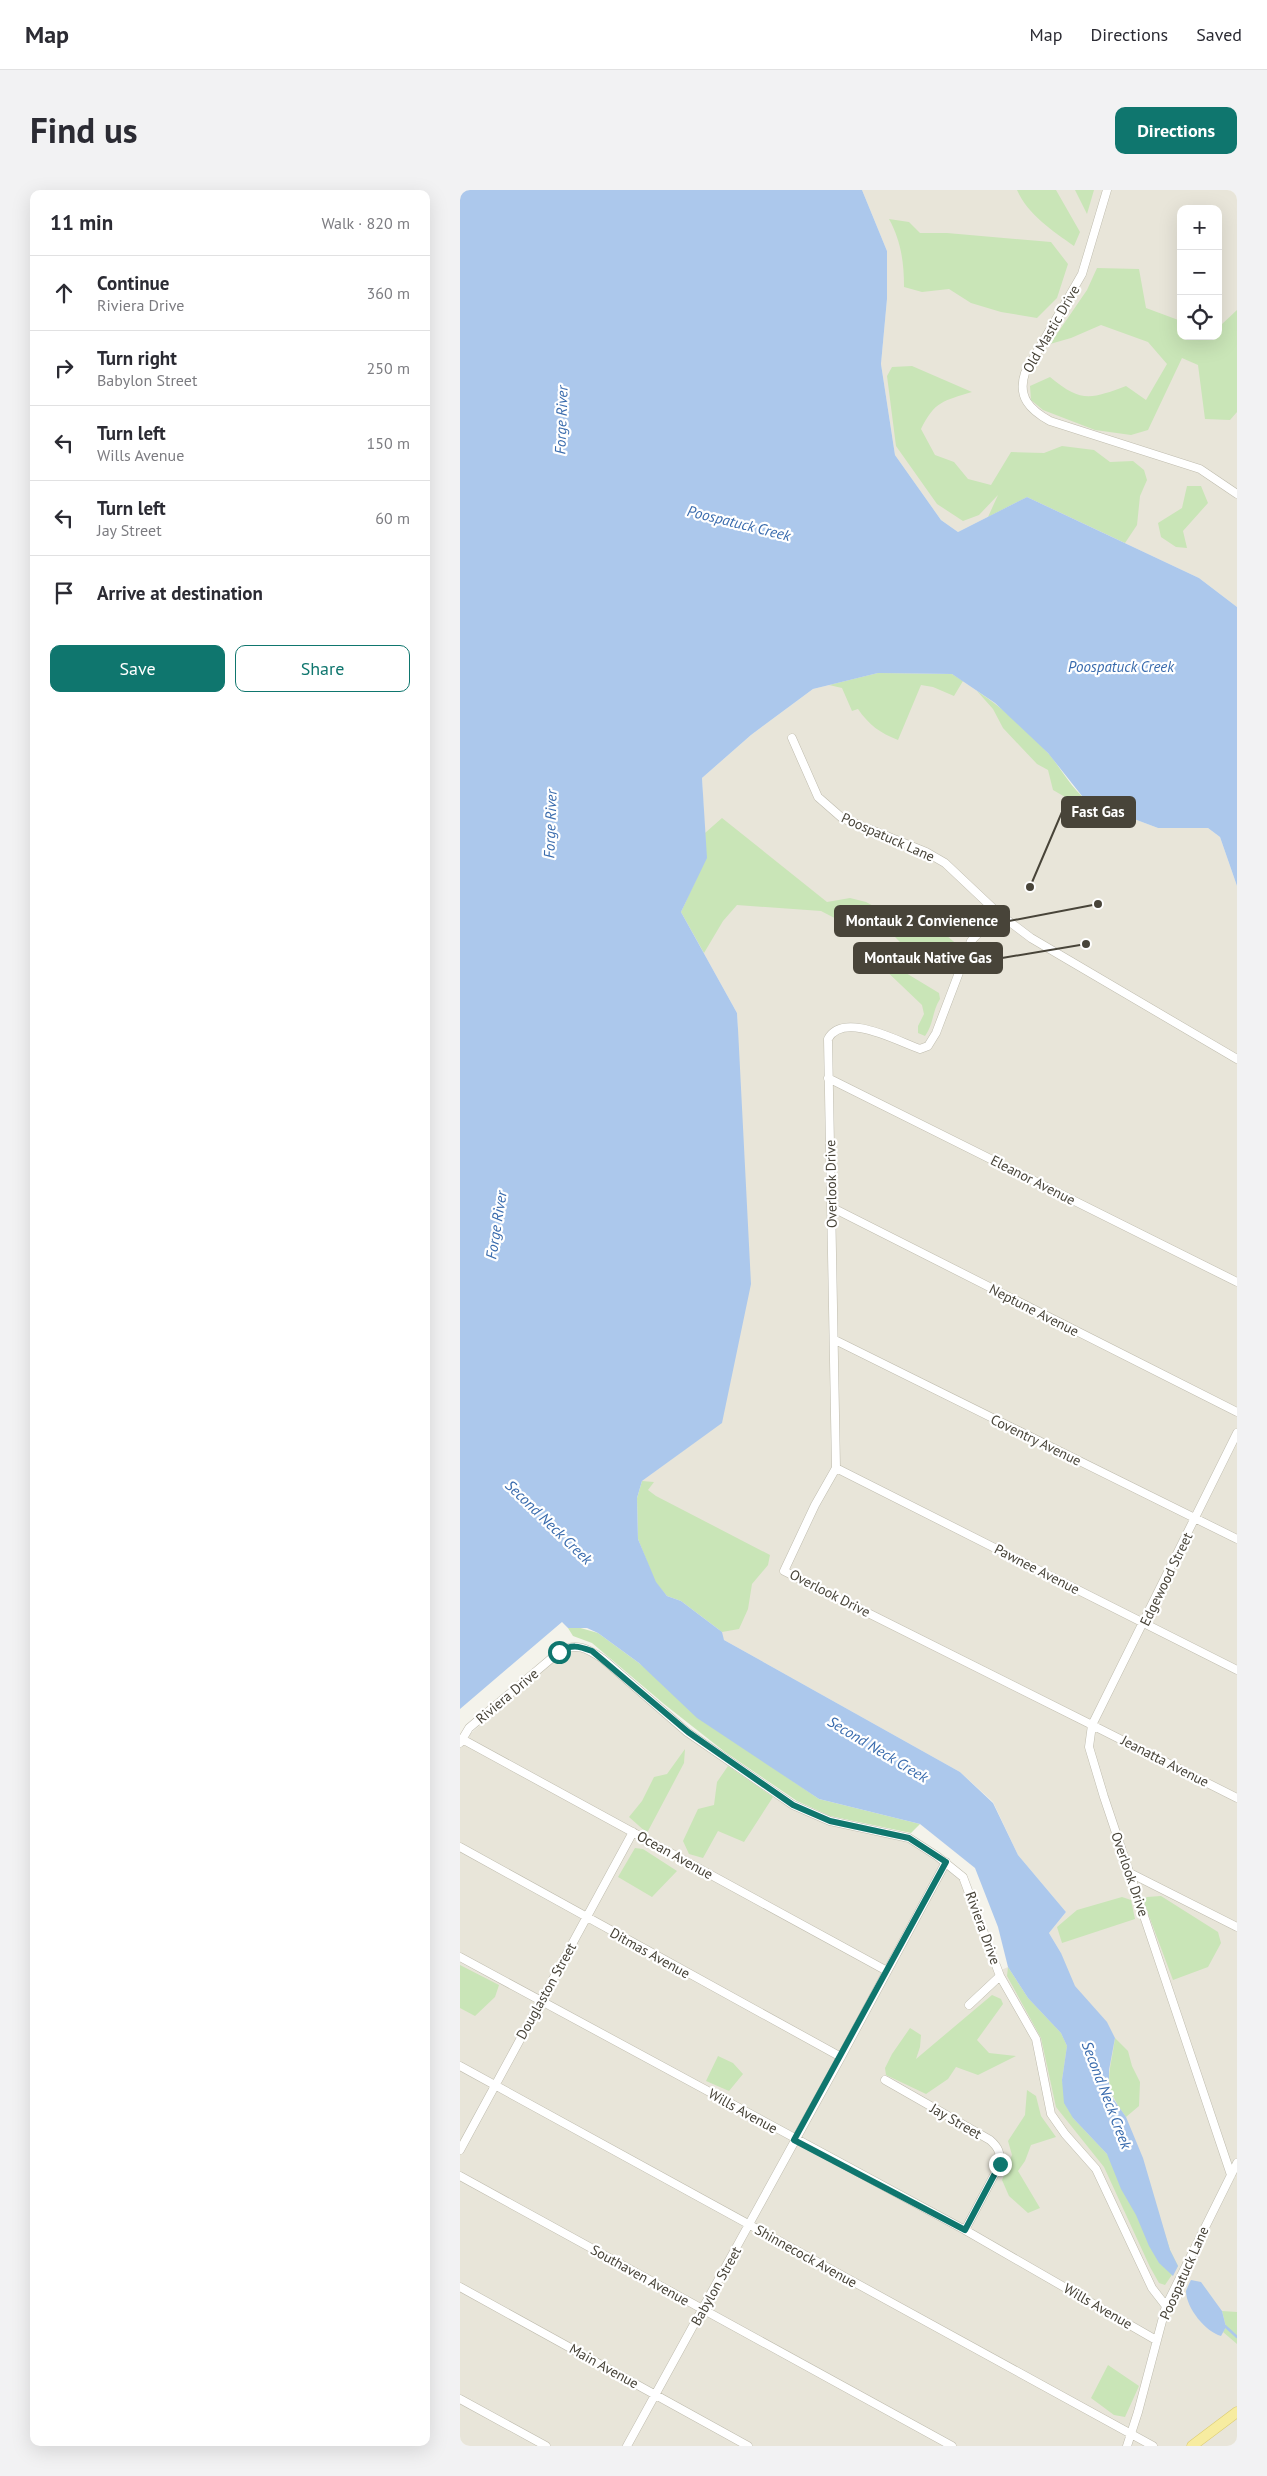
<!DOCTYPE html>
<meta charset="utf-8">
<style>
body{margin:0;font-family:"PT Sans",sans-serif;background:#f2f2f3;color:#2b2b33}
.controls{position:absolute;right:15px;top:15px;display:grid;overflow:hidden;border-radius:10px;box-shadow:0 5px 20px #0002}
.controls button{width:45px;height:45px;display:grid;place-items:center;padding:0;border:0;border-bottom:1px solid #e1e1e2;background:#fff;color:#2b2b33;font:25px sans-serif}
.stop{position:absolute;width:15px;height:15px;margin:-11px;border:4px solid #0f766e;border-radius:50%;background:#fff}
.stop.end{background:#0f766e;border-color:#fff;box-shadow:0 1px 5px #0008}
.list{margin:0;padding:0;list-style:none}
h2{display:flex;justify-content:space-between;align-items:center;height:65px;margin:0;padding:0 20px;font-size:21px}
h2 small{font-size:16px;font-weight:400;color:#7c7c81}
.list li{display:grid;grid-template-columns:32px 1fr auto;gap:15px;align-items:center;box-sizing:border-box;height:75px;padding:0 20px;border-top:1px solid #e1e1e2}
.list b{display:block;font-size:19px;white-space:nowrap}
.list p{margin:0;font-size:16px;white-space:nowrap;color:#7c7c81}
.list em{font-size:16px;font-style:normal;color:#7c7c81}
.actions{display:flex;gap:10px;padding:15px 20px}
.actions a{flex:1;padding:11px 0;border:1px solid #0f766e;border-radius:10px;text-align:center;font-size:18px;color:#0f766e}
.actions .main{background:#0f766e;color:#fff}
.icon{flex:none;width:28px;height:28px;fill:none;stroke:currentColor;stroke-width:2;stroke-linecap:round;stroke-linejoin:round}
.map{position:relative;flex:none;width:777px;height:2256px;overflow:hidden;border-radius:10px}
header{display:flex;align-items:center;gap:30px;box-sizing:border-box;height:70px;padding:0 25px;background:#fff;border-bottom:1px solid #e1e1e2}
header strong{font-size:24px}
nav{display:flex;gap:28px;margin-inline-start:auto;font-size:18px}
.intro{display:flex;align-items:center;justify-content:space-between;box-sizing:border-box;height:120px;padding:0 30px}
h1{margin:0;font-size:35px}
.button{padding:12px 22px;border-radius:10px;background:#0f766e;color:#fff;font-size:18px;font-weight:700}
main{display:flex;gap:30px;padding:0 30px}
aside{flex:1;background:#fff;border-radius:10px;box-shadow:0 5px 20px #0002}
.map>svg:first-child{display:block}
</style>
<header>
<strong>Map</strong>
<nav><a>Map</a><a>Directions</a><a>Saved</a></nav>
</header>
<div class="intro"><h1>Find us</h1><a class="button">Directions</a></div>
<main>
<aside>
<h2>11 min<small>Walk · 820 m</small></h2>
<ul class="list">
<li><svg class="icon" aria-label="ahead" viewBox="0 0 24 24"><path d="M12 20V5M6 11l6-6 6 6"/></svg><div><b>Continue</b><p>Riviera Drive</p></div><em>360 m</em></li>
<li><svg class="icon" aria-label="right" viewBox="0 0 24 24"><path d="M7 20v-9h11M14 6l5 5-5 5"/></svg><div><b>Turn right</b><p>Babylon Street</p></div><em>250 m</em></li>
<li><svg class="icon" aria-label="left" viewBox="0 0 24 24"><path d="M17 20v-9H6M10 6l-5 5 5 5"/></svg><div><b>Turn left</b><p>Wills Avenue</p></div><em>150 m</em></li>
<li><svg class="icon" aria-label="left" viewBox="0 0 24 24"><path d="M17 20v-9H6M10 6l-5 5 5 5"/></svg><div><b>Turn left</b><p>Jay Street</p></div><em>60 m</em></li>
<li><svg class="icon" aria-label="arrive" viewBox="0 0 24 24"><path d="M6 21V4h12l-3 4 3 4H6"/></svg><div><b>Arrive at destination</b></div></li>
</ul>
<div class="actions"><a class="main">Save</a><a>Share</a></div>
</aside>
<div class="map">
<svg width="777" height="2256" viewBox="0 0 777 2256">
<rect width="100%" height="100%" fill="#f4f3eb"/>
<path fill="#e8e5d9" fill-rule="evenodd" d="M 402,0 L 777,0 L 777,417 L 739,388 L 567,307 L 498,342 L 481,330 L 435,265 L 421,174 L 427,109 L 427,61 ZM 721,19 L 758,19 L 758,146 L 721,146 Z
M 418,483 L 492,484 L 535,513 L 626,611 L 698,638 L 748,638 L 760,647 L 777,696 L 777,2256 L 0,2256 L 0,1553 L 108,1457 L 132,1461 L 228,1542 L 354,1625 L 449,1648 L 503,1687 L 539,1781 L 548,1777 L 568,1808 L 601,1763 L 589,1743 L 606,1722 L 558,1665 L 533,1612 L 500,1582 L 264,1450 L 182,1291 L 262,1232 L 278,839 L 277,823 L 221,722 L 246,668 L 242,588 L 291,545 L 353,499 Z"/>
<path fill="#c9e5b7" d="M 557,0 L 596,0 L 620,42 L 614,56 C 593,41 568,25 557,0 Z
M 615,0 L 634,0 L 627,24 Z
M 429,29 L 449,32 L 460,43 L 487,43 L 591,52 L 608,74 L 597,108 L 577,128 L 541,122 L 511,113 L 489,99 L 462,102 L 444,97 C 444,72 441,51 429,29 Z
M 637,78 L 679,79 L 686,118 L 721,131 L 721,146 L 758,146 L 758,135 L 761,135 L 777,120 L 777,222 L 770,230 L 745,229 L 738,175 L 722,168 L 688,240 L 671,245 L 635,240 L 583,220 L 571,210 L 570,196 L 590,187 C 621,213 631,209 666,196 L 686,210 L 707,174 L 688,152 L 641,135 L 611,148 L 590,154 L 627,100 Z
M 452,176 L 512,202 C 483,211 475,211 461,239 L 475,265 L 494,272 L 508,289 L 531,295 L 551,262 L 584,263 L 602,256 L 634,260 L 650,272 L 673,271 L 684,280 L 687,290 L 680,306 L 677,335 L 665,353 L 567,307 L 528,327 L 538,305 L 519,325 L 503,331 L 477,314 L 436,256 L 427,186 L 432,177 Z
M 727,296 L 741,296 L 748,313 L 723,341 L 727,358 L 716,357 L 701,347 L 698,333 L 722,318 Z
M 418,483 L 492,484 L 503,491 L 494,506 L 473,497 L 461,495 L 438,550 C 420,543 409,535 398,519 L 392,521 L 382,498 L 369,495 Z
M 517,501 C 543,518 569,541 589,564 C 604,582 616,608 638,616 L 625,625 L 612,611 L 593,600 L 588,580 L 577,574 L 543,538 L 533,519 Z
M 262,628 L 367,712 L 390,708 L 406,712 L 430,725 L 470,731 L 501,758 L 490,784 C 460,782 432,740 409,721 L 395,724 L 390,736 L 361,721 L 277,715 L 263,731 L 244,763 L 221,722 L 246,668 L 245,643 Z
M 398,754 L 479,803 L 480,809 C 472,821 474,834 465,846 L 458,843 L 458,836 L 464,824 L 462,815 Z
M 182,1291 L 194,1292 L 188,1300 L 196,1306 L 310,1365 L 308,1375 L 292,1394 L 288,1419 L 279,1439 L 262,1442 L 221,1411 L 207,1406 L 195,1392 L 178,1349 L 177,1308 Z
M 117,1437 L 138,1443 L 179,1473 L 267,1546 L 359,1609 L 460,1634 L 451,1643 L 370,1626 L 337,1611 L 265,1562 L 204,1514 L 132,1453 L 113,1446 L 108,1438 Z
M 225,1559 L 224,1573 L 187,1643 L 169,1627 L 182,1611 L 194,1587 L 207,1584 Z
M 268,1576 L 313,1607 L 284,1652 L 258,1641 L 243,1668 L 229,1664 L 223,1651 L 238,1619 L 254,1615 L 257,1592 Z
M 175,1658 L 183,1659 L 217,1681 L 192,1707 L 158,1687 Z
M 701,1706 L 758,1742 L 761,1753 L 748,1777 L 713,1790 L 683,1710 L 687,1707 Z
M 662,1707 L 671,1710 L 675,1729 L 602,1753 L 597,1737 L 617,1720 Z
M 0,1775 L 39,1795 L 35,1807 L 15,1826 L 0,1818 Z
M 548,1777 L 568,1808 L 601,1843 L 607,1856 L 602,1890 L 613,1928 L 647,1964 L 700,2029 L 710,2060 L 718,2076 L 705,2095 L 699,2093 L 690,2077 L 644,1977 L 596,1917 L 581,1848 L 547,1786 Z
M 532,1805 L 541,1809 L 543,1814 L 517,1850 L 529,1863 L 556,1866 L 518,1885 L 496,1877 L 488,1889 L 466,1904 L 426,1885 L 425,1878 L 432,1864 L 450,1838 L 461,1845 L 460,1857 L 456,1869 Z
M 655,1848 L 668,1861 L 672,1876 L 680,1892 L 679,1916 L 666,1927 C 641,1893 650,1886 655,1848 Z
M 258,1866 L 273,1873 L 283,1884 L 269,1901 L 246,1891 Z
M 567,1900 L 576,1906 L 581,1926 L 596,1947 L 571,1955 L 565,1971 L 558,1981 L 580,2018 L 568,2023 L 549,2006 L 542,1990 L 552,1965 L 548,1951 L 565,1925 Z
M 762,2121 L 777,2122 L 777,2154 L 763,2142 L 766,2137 Z
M 648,2175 L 679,2196 L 665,2227 L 654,2225 L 631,2208 Z"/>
<path fill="#acc8ec" d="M 0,0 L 402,0 L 427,61 L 427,109 L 421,174 L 435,265 L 481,330 L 498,342 L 567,307 L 739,388 L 777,417 L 777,696 L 760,647 L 748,638 L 698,638 L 626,611 L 588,563 L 535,513 L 492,484 L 418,483 L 353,499 L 291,545 L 242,588 L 247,668 L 221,722 L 277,823 L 278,839 L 291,1094 L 262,1233 L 182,1291 L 177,1308 L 178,1349 L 196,1392 L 207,1406 L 221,1411 L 262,1442 L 264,1450 L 500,1582 L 533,1613 L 558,1665 L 606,1722 L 589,1743 L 601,1763 L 615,1796 L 647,1832 L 655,1848 L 649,1880 L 649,1897 L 654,1910 L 666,1927 L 683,1968 L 710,2060 L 718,2076 L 713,2086 L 699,2073 L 689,2056 L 676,2025 L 661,1999 L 647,1964 L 613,1928 L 604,1913 L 602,1890 L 607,1856 L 601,1843 L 568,1808 L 548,1777 L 538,1737 L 515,1678 L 460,1634 L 359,1609 L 237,1528 L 179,1473 L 138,1443 L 127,1438 L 108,1438 L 102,1432 L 0,1519 Z
M 731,2090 L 741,2092 L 762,2121 L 766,2137 L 761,2146 C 746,2142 726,2118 726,2101 C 727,2098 729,2094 731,2090 Z"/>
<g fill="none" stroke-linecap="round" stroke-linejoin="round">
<path stroke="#acc8ec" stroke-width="2.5" d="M 765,2136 L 777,2147"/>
<defs>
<path id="minor" d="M 647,0 L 622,84 L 565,183 C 557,207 570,220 590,231 L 740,279 L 777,304
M 332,548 L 358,607 L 382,628 L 466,662 L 485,673 L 538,723 L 571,748 L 777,869
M 538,723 L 511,751 L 476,843 L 468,856 L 460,859 C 437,851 383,821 368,849 L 376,1278 L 355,1315 L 324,1381 L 632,1535 L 629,1557 L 644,1607 L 771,1985
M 368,888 L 777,1092
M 371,1017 L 777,1222
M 375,1150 L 777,1349
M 777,1243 L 632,1535 L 777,1608
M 376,1278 L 777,1480
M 2,1549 L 427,1781
M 0,1553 L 9,1538 L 99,1462 C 116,1452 127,1458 143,1469 L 227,1542 L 333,1615 L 370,1631 L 449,1648 L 477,1666 L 503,1687 L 540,1786 L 576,1849 L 591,1924 L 605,1944 L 636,1979 L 692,2098 L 706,2116
M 0,1657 L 381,1867
M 670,1683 L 777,1737
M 0,1767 L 505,2040 L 696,2150
M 509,1815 L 540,1786
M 0,1876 L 693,2256
M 425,1890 L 530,1950 C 538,1957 541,1963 540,1974 L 505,2040
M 0,1960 L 173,1642
M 0,1986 L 492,2256
M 0,2097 L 288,2256
M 0,2209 L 86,2256
M 167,2256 L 381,1867 L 486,1672
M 667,2256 L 678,2222 L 706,2116 L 777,1973"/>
<path id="major" d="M 732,2256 L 777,2222"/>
</defs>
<use href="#minor" stroke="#bfbcae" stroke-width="9"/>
<use href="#major" stroke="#dccc71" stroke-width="11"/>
<use href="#minor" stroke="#fff" stroke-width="8"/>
<use href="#major" stroke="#f7eca0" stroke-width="10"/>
</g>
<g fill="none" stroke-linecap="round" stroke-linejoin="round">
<path stroke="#0f766e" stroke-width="6" d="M 99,1462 C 112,1454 118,1456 132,1461 L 228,1542 L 333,1615 L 370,1631 L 449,1648 L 486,1672 L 334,1950 L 505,2040 L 540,1974"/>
</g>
<g text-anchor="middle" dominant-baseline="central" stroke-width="4.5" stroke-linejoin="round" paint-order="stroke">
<g font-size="14" fill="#484439" stroke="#fff">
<text transform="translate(591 139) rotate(-60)">Old Mastic Drive</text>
<text transform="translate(428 647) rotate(24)">Poospatuck Lane</text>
<text transform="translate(573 990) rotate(27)">Eleanor Avenue</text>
<text transform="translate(371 994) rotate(-91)">Overlook Drive</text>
<text transform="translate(574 1120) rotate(27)">Neptune Avenue</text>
<text transform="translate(576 1250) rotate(26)">Coventry Avenue</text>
<text transform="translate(577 1379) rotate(27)">Pawnee Avenue</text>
<text transform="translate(706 1389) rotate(-64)">Edgewood Street</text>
<text transform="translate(370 1403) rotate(27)">Overlook Drive</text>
<text transform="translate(47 1506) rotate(-40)">Riviera Drive</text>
<text transform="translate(705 1571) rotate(27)">Jeanatta Avenue</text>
<text transform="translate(215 1665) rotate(29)">Ocean Avenue</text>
<text transform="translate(670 1684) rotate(71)">Overlook Drive</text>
<text transform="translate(523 1738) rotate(70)">Riviera Drive</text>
<text transform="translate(190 1763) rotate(29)">Ditmas Avenue</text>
<text transform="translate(86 1801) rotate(-61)">Douglaston Street</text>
<text transform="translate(283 1921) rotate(29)">Wills Avenue</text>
<text transform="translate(496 1931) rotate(30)">Jay Street</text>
<text transform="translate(346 2066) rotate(29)">Shinnecock Avenue</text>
<text transform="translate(724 2083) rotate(-66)">Poospatuck Lane</text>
<text transform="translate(180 2085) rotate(29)">Southaven Avenue</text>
<text transform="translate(256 2096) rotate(-61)">Babylon Street</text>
<text transform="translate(638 2116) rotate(30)">Wills Avenue</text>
<text transform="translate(144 2176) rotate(29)">Main Avenue</text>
</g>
<g font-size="15" font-style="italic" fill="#396bad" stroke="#fff">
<text transform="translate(101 230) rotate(-88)">Forge River</text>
<text transform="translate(279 333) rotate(14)">Poospatuck Creek</text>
<text x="661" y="476">Poospatuck Creek</text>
<text transform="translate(90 634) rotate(-88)">Forge River</text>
<text transform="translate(36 1035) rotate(-81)">Forge River</text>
<text transform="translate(89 1332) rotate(44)">Second Neck Creek</text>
<text transform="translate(418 1559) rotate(31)">Second Neck Creek</text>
<text transform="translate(647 1905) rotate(69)">Second Neck Creek</text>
</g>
</g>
<path fill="none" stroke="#484439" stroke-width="2" d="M570 697L602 622M638 714L549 731M626 754L542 768"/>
<g fill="#484439" stroke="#fff" stroke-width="2">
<circle cx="570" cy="697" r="5"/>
<circle cx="638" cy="714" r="5"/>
<circle cx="626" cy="754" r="5"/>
</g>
<g fill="#484439" stroke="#484439" stroke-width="2">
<rect x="602" y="607" width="73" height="30" rx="5"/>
<rect x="375" y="716" width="174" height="30" rx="5"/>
<rect x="394" y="753" width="148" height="30" rx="5"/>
</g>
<g font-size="15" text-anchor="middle" font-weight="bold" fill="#fff">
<text x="638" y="627">Fast Gas</text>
<text x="462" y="736">Montauk 2 Convienence</text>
<text x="468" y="773">Montauk Native Gas</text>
</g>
</svg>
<div class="controls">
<button>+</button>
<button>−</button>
<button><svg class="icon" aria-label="locate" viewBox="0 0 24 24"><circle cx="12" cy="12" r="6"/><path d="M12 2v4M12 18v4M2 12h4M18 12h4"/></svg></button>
</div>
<div class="stop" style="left:99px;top:1462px"></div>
<div class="stop end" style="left:540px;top:1974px"></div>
</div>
</main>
